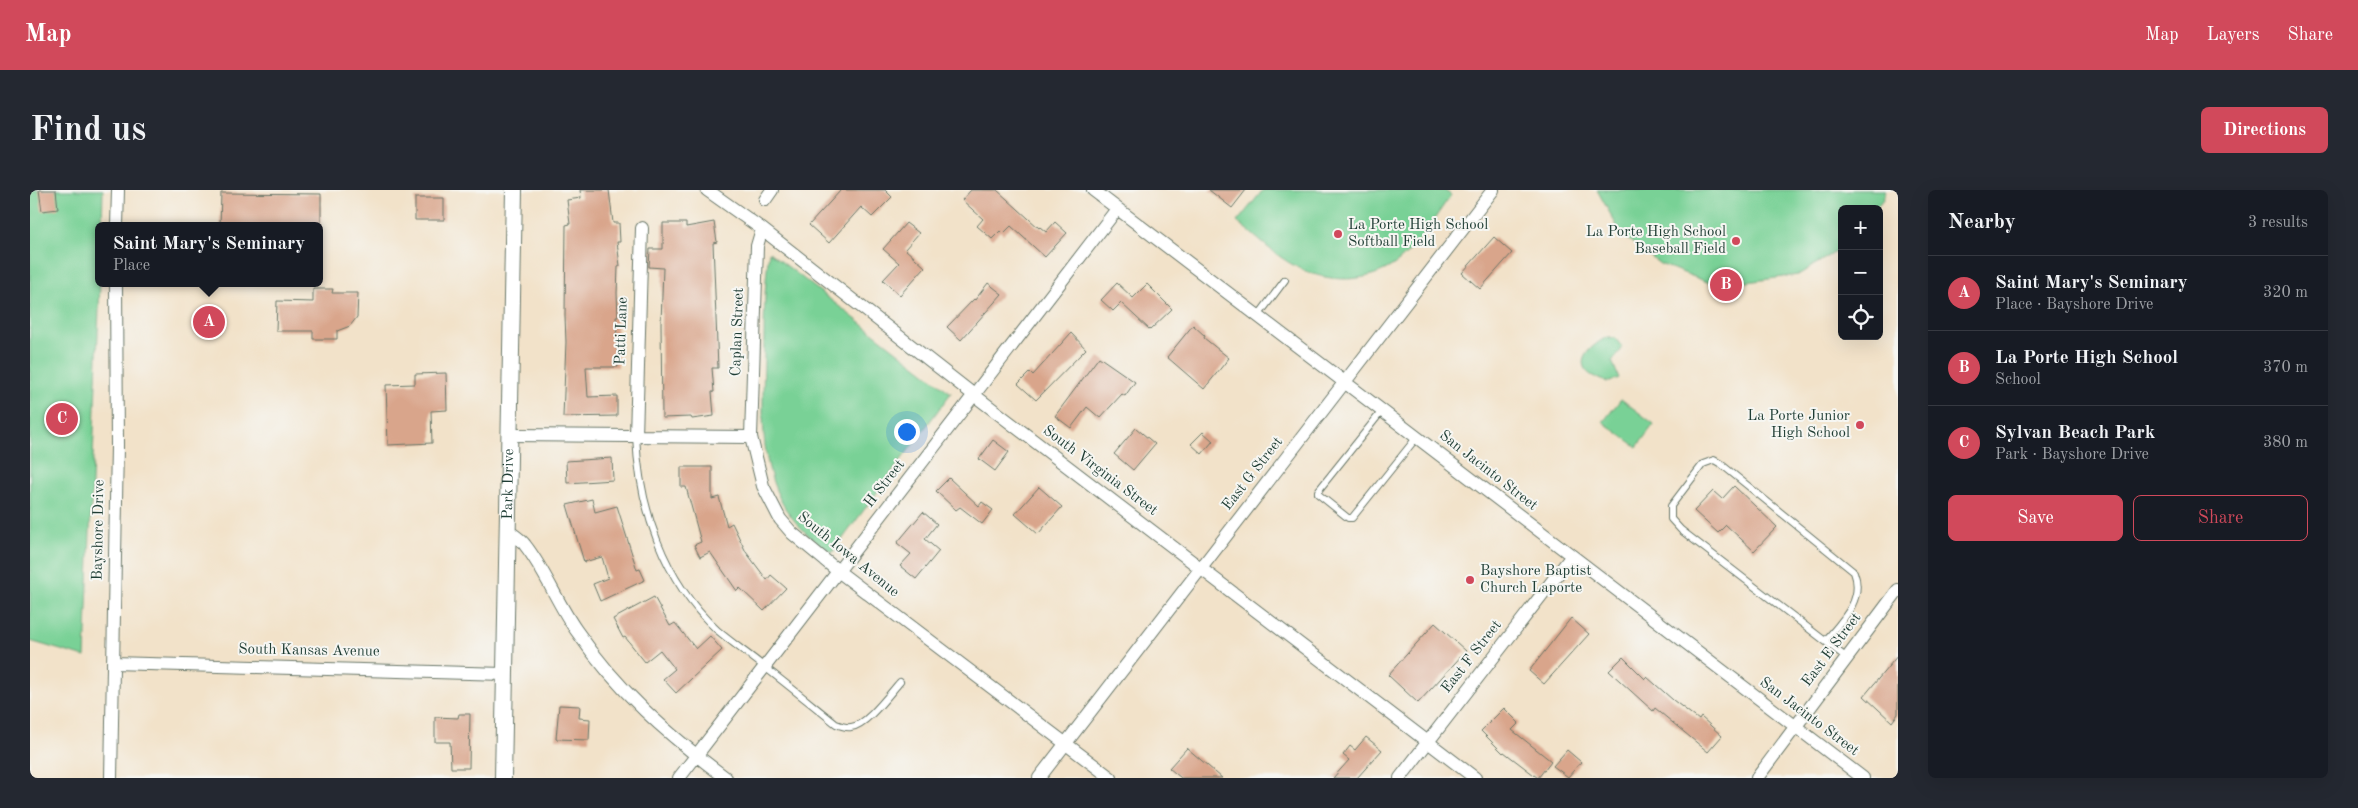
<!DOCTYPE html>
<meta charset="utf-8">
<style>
body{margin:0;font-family:"Old Standard TT",serif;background:#242831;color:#f1f3f6}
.controls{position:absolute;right:15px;top:15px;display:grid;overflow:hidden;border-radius:8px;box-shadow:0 5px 20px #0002}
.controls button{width:45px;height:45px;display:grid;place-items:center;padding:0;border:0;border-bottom:1px solid #363941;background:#171b24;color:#f1f3f6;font:25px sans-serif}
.you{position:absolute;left:876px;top:241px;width:18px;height:18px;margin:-12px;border:4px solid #fff;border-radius:50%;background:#1a73e8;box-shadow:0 0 0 8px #1a73e833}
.badge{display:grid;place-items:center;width:32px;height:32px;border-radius:50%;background:#d1495b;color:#fff;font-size:16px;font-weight:700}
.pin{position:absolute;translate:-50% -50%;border:2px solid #fff;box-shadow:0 1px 5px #0006}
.popup{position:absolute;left:65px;top:32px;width:228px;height:65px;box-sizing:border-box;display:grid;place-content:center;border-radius:8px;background:#171b24;filter:drop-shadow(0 1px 4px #0005);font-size:16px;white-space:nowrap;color:#9ea1a6}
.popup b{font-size:19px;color:#f1f3f6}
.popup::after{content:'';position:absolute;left:50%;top:100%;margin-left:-10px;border:10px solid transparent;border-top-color:#171b24}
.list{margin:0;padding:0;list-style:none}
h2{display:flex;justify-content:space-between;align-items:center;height:65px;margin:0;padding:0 20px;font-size:21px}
h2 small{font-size:16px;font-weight:400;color:#9ea1a6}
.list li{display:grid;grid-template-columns:32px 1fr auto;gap:15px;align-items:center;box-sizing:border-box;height:75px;padding:0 20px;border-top:1px solid #363941}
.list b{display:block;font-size:19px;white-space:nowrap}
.list p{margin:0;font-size:16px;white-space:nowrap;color:#9ea1a6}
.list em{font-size:16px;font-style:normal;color:#9ea1a6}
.actions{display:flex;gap:10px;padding:15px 20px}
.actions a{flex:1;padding:11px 0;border:1px solid #d1495b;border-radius:8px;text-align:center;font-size:18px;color:#d1495b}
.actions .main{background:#d1495b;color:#fff}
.icon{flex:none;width:28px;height:28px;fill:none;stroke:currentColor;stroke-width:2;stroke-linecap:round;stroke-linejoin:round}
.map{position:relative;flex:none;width:1868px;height:588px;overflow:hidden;border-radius:8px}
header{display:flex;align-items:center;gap:30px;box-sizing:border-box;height:70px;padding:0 25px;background:#d1495b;color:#fff}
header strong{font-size:24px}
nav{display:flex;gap:28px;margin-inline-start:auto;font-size:18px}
.intro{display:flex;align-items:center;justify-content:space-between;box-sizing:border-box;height:120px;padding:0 30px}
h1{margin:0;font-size:35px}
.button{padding:12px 22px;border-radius:8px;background:#d1495b;color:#fff;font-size:18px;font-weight:700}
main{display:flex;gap:30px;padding:0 30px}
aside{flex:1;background:#171b24;border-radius:8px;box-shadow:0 5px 20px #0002}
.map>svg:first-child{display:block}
</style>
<header>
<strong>Map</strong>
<nav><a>Map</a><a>Layers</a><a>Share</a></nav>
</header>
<div class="intro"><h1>Find us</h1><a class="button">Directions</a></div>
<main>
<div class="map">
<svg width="1868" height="588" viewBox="0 0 1868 588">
<rect width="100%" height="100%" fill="#f6f6f2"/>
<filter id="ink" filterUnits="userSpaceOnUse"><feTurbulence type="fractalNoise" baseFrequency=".02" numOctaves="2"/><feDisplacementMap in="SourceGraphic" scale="10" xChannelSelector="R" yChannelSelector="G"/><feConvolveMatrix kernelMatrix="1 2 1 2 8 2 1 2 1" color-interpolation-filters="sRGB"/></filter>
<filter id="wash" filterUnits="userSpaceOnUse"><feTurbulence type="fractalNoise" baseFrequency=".0096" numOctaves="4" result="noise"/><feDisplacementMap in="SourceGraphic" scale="20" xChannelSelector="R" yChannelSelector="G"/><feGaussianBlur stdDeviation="1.12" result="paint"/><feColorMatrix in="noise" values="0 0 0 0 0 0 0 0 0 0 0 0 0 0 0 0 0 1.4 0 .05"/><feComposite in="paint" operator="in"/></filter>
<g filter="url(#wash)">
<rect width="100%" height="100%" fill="#f2e2c9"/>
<path fill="#79d196" stroke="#4c8765" d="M 0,0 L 73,0 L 72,36 L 69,36 L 70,93 L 55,467 L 0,451 Z
M 1233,0 L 1414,0 L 1421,5 C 1405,27 1390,53 1369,71 C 1340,94 1297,94 1265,76 C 1244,65 1226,46 1207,32 Z
M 1567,0 L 1856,0 L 1853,9 L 1845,19 L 1812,19 L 1812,58 L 1768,85 L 1688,96 L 1630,74 L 1592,45 Z
M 739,62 L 921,203 L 802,363 C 783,350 768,338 755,318 C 728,274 733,218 734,169 C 734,133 734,98 739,62 Z
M 1577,147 L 1585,148 L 1592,157 L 1590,162 L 1582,171 L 1589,188 L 1580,192 C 1573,192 1567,188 1561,185 C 1541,171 1564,154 1577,147 Z
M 1591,209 L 1624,234 L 1607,257 L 1573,232 Z"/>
<g id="blocks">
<path fill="#d9a58b" d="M 9,0 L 26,0 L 28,19 L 12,21 Z
M 550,0 L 579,0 L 583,33 L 589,33 L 590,52 L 587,52 L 590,76 L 588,77 L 587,103 L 588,127 L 586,127 L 588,177 L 556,177 L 558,207 L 587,206 L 587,226 L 533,227 L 536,152 L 535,126 L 536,35 L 540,34 L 537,10 L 551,8 Z
M 811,0 L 855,0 L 862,7 L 842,27 L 831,17 L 799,53 L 779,35 Z
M 941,0 L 967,0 L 1009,38 L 1010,37 L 1016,42 L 1025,32 L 1037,43 L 1015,67 L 981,36 L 973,44 L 970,41 L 962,49 L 947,36 L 953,29 L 932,10 Z
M 1179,0 L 1216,0 L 1202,18 Z
M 191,3 L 291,4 L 291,36 L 190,36 Z
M 385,8 L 414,8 L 414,30 L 385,30 Z
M 684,32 L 687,52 L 683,53 L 688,178 L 682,178 L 684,202 L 682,202 L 684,226 L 662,229 L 661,227 L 632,228 L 631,133 L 633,78 L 619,77 L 620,59 L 633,59 L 633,33 L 656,33 L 656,37 Z
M 876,33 L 889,43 L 875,59 L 895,77 L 870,105 L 853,90 L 869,73 L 853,59 Z
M 1464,47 L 1482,63 L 1450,99 L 1432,83 Z
M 958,93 L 972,104 L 931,150 L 917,137 L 944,109 L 945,110 Z
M 1087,93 L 1103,108 L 1117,94 L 1142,119 L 1120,140 L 1091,113 L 1083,121 L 1071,110 Z
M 283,99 L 303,99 L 302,103 L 328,103 L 327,127 L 320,136 L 307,141 L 307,149 L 283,149 L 283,141 L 246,141 L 247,111 L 283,112 Z
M 1163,135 L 1175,146 L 1174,148 L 1199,168 L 1174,199 L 1137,167 Z
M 1041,143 L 1056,159 L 1006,210 L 988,194 L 1000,182 L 1003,185 Z
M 1069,167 L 1105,192 L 1095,206 L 1092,204 L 1070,228 L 1057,217 L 1041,238 L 1025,226 Z
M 416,183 L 417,220 L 401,221 L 402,253 L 358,255 L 356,195 L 385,194 L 385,184 Z
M 1106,238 L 1125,254 L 1103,280 L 1084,264 Z
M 1173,242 L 1183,251 L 1172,264 L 1161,254 Z
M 963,250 L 979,262 L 965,281 L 949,269 Z
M 582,268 L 583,290 L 537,293 L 536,271 Z
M 651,277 L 682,277 L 682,309 L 689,307 L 697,336 L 702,333 L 716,362 L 737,390 L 741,385 L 756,398 L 734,421 L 710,398 L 707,401 L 680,362 L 670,367 L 664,355 L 671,352 L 656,297 L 651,297 Z
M 919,288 L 949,316 L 952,312 L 963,320 L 952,334 L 930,317 L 926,320 L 906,301 Z
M 1704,296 L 1747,337 L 1724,361 L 1696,335 L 1688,343 L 1664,321 L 1683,301 L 1692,309 Z
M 1009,297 L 1032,317 L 1008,344 L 985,324 Z
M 562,309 L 565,322 L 587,316 L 607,380 L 610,379 L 615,390 L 570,411 L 563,394 L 578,388 L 572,367 L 554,372 L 537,315 Z
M 893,322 L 907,334 L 895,349 L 909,361 L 886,389 L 870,376 L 881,364 L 867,353 Z
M 624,407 L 640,436 L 645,433 L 666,459 L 680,446 L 692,460 L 646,503 L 633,489 L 645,479 L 630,460 L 615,472 L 595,447 L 593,448 L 583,429 Z
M 1541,428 L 1559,444 L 1514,494 L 1499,481 Z
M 1405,433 L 1436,461 L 1388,513 L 1358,485 Z
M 1868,465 L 1868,524 L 1862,532 L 1834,506 Z
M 1593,467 L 1615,489 L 1617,487 L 1643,510 L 1669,530 L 1671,527 L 1692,546 L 1678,562 L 1625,518 L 1623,521 L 1579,481 Z
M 529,515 L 550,516 L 549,528 L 560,529 L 559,550 L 526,549 Z
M 1474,518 L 1489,533 L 1482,540 L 1521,571 L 1508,588 L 1474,562 L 1473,563 L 1451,541 Z
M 429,524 L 440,524 L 439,578 L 421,578 L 420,552 L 405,552 L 405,527 L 428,528 Z
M 1336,547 L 1352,560 L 1327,588 L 1303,588 L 1319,570 L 1313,565 L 1320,556 L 1325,560 Z
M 1157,558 L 1192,588 L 1151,588 L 1139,578 Z
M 1537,560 L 1551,572 L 1538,587 L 1523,576 Z"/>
</g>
</g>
<g filter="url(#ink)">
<use href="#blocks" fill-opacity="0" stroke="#697768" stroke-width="1"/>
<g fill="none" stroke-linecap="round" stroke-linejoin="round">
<defs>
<path id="service" d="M 1228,126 L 1255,90
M 1352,221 L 1288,301 L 1288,304 L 1318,328 L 1322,328 L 1387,247
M 606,246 C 609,317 633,390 687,440 C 701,452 717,463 732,475 C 757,494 781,514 806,534 C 811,536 816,538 821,537 C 836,536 860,503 870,492
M 1795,451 C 1811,432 1835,410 1824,382 L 1691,274 L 1684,270 L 1673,274 L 1641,316 L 1641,329 L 1651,340 L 1795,451 L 1817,468"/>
<path id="minor" d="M 677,0 L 732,39 L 944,205 L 1445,588
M 1063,0 L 1833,588
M 735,10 L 742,0
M 87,36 L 88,0
M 732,39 L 727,56 L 721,247 L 733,296 L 750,329 L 762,343 L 808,381 L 1081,588
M 480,245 L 721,247
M 606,246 L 612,38
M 478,340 C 483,345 491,349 495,355 C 515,380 527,413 546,440 C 588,501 637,544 696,588
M 83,473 L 474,484
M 81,588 L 87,256 L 86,93
M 649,588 L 1087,19
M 1009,588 L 1463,0
M 1370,588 L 1541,367
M 1727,588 L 1868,400"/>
<g id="tertiary">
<path id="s1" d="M 473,588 L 484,0"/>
</g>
</defs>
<use href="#service" stroke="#697768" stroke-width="8"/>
<use href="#minor" stroke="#697768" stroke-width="14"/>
<use href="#tertiary" stroke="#697768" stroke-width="18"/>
<use href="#service" stroke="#fff" stroke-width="6"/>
<use href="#minor" stroke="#fff" stroke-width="12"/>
<use href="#tertiary" stroke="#fff" stroke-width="16"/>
</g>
</g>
<g fill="#d1495b" stroke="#f6f6f2" stroke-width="2">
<circle cx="1308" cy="44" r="5"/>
<circle cx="1706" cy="51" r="5"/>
<circle cx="1830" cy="235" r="5"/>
<circle cx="1440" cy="390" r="5"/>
</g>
<g text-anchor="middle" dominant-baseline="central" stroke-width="4" stroke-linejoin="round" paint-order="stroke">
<g font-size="15" fill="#1f3d34" stroke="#f6f6f2" text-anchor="start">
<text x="1318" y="35">La Porte High School<tspan x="1318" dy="17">Softball Field</tspan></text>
<text x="1696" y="42" text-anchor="end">La Porte High School<tspan x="1696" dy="17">Baseball Field</tspan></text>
<text x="1820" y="226" text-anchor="end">La Porte Junior<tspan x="1820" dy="17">High School</tspan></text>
<text x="1450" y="381">Bayshore Baptist<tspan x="1450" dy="17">Church Laporte</tspan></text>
</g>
<g font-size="15" fill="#1f3d34" stroke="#f6f6f2">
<text transform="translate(592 141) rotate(-88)">Patti Lane</text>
<text transform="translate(708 142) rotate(-88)">Caplan Street</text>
<text transform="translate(1070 281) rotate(37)">South Virginia Street</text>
<text transform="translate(1458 281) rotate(38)">San Jacinto Street</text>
<text transform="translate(1223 284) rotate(-52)">East G Street</text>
<text stroke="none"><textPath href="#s1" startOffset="294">Park Drive</textPath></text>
<text transform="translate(855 294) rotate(-52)">H Street</text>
<text transform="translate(69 340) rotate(-89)">Bayshore Drive</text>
<text transform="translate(818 365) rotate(39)">South Iowa Avenue</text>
<text transform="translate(1802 460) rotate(-53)">East E Street</text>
<text transform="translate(279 461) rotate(1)">South Kansas Avenue</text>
<text transform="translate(1442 467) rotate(-52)">East F Street</text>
<text transform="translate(1779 527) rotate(37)">San Jacinto Street</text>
</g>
</g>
</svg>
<div class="controls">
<button>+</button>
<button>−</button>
<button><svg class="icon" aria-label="locate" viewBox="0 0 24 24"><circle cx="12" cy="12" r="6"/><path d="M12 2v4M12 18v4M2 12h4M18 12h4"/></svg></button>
</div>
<div class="you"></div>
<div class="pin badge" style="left:179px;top:132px">A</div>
<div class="popup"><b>Saint Mary's Seminary</b>Place</div>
<div class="pin badge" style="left:1696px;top:95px">B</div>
<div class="pin badge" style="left:32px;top:229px">C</div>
</div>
<aside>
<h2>Nearby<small>3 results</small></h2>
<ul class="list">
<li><span class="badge">A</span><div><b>Saint Mary's Seminary</b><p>Place · Bayshore Drive</p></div><em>320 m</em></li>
<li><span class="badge">B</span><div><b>La Porte High School</b><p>School</p></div><em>370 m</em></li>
<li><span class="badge">C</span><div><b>Sylvan Beach Park</b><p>Park · Bayshore Drive</p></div><em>380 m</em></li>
</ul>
<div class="actions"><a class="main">Save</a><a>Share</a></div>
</aside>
</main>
